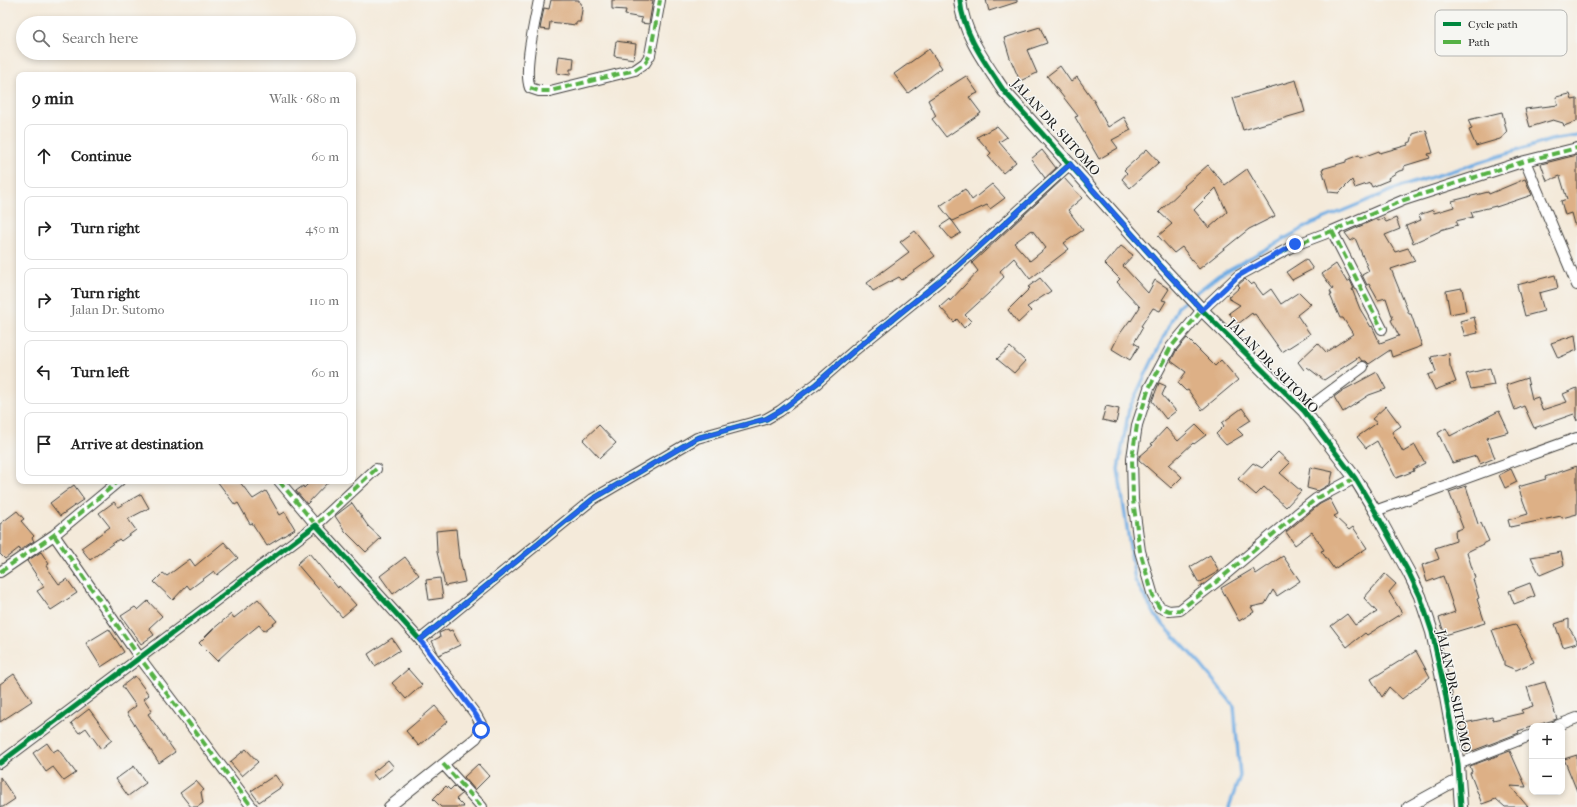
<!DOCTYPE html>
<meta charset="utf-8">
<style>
body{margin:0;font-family:"IM FELL French Canon",serif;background:#f6f6f6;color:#222}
.controls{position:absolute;right:12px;bottom:12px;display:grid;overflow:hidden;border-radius:8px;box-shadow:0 2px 6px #0003}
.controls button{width:36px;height:36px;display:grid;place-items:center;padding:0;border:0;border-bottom:1px solid #e0e0e0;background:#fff;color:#222;font:20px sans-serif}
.stop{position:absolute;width:12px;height:12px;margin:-9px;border:3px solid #2563eb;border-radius:50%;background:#fff}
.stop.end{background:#2563eb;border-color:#fff;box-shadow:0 1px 4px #0008}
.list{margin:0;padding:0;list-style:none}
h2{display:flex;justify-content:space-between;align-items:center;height:52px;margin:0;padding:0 16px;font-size:17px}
h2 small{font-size:13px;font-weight:400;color:#767676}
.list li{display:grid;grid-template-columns:26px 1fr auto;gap:12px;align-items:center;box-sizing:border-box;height:64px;margin:0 8px 8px;padding:0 8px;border:1px solid #e0e0e0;border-radius:8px}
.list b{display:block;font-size:15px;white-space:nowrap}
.list p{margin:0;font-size:13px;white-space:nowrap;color:#767676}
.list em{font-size:13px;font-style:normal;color:#767676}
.icon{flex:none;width:22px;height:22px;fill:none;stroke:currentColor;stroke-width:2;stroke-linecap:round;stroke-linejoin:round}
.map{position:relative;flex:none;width:1577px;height:807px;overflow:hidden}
.search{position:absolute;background:#fff;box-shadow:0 2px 6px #0003;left:16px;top:16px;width:340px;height:44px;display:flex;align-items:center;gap:10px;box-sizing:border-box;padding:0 14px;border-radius:22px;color:#767676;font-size:15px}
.panel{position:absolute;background:#fff;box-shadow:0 2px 6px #0003;left:16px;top:72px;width:340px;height:412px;border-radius:8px}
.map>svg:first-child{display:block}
</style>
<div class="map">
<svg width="1577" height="807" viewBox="0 0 1577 807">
<rect width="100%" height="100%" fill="#f6f6f2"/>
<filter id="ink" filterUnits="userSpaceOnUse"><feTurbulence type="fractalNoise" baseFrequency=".025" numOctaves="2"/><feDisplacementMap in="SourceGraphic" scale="8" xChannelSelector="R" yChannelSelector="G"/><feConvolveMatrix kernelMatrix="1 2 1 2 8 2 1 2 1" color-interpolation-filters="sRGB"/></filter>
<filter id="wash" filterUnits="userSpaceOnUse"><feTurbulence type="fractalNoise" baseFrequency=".012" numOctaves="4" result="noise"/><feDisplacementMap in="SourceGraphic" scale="16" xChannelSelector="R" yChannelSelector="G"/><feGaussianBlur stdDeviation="0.9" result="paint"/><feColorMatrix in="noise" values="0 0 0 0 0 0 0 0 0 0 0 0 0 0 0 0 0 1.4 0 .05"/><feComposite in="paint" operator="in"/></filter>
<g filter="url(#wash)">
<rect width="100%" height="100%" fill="#f4eada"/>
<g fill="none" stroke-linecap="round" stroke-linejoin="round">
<path stroke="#72ade3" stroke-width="3.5" d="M 1229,807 L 1240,776 L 1234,706 L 1201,665 L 1157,618 L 1135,580 L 1118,469 L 1129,409 L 1178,307 L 1219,275 L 1311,224 L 1400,187 L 1551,140 L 1577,136"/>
</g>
<g id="blocks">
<path fill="#ddb086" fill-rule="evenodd" d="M 551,0 L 579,0 L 579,2 L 581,3 L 582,10 L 580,22 L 576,22 L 576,25 L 550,22 L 549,30 L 540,29 L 544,8 L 549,9 Z
M 612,0 L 653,0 L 649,24 L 641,23 L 642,18 L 625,15 L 626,10 L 612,9 Z
M 986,0 L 1017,0 L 1017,2 L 989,11 Z
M 1040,27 L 1047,43 L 1027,50 L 1037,73 L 1020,81 L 1010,58 L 1004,38 Z
M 616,41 L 636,44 L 634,59 L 614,56 Z
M 929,49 L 942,68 L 908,93 L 894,74 Z
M 559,56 L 574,58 L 573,69 L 570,69 L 570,75 L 557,73 Z
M 1060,66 L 1071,82 L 1077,77 L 1094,101 L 1108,127 L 1124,117 L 1131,130 L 1112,140 L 1118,148 L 1099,159 L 1075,117 L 1078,116 L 1047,76 Z
M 966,76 L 978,93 L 969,97 L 981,113 L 946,137 L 932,119 L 936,116 L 928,100 Z
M 1296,80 L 1305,112 L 1243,130 L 1233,98 Z
M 1570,94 L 1572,100 L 1577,99 L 1577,121 L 1564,126 L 1563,123 L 1553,120 L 1530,127 L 1525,109 L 1558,105 L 1556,97 Z
M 1502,112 L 1507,133 L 1500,139 L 1476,146 L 1469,130 L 1472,129 L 1468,120 Z
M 997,126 L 1007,137 L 999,142 L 1016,162 L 1003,173 L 988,156 L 991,153 L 977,137 Z
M 1426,130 L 1433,153 L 1428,154 L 1430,158 L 1404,166 L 1404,170 L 1399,171 L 1388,178 L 1389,180 L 1372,187 L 1370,183 L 1355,188 L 1352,180 L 1339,193 L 1329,192 L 1322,169 L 1346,162 L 1346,160 L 1359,155 L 1360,158 L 1379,151 L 1380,153 L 1408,145 L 1407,143 L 1411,142 L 1413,134 Z
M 1147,149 L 1159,162 L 1130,188 L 1122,179 L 1127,173 L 1124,170 Z
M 1042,150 L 1056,168 L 1045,178 L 1031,159 Z
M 1577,155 L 1577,224 L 1574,224 L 1571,213 L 1565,215 L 1561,201 L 1567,199 L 1560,176 L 1547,181 L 1541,164 Z
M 1208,165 L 1225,185 L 1247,169 L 1275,216 L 1249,229 L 1199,269 L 1182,247 L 1174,253 L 1158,236 L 1172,224 L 1159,212 L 1185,187 L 1184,186 ZM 1216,188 L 1227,212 L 1209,228 L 1194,210 Z
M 1064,178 L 1082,198 L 1068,210 L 1083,230 L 1064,243 L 1069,249 L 1030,279 L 1014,258 L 1000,271 L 1004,277 L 989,293 L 965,315 L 971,321 L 964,328 L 957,319 L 954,322 L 940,307 L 949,299 L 950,301 L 978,271 L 972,263 ZM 1032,230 L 1046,248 L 1030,261 L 1014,243 Z
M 1525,179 L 1532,195 L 1496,207 L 1496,206 L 1471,212 L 1473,217 L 1456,221 L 1458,225 L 1440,230 L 1440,231 L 1413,243 L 1406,226 L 1421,220 L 1419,215 L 1433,210 L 1434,213 L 1454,207 L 1452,201 L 1488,192 L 1489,194 Z
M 992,184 L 1005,198 L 990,209 L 987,205 L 952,221 L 940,206 L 965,189 L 972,200 Z
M 1383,218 L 1386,222 L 1396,218 L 1400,229 L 1385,235 L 1395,252 L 1408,248 L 1415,261 L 1391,269 L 1409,314 L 1411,314 L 1422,346 L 1392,357 L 1390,350 L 1369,364 L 1366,361 L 1362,361 L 1359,357 L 1324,380 L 1307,367 L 1304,370 L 1298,362 L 1318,343 L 1326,352 L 1353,334 L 1343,318 L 1340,318 L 1330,295 L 1332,295 L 1330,291 L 1333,289 L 1322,274 L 1336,264 L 1347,282 L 1350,280 L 1354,289 L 1352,289 L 1360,309 L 1371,327 L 1372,326 L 1380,343 L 1399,336 L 1391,320 L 1393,319 L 1386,298 L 1378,300 L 1369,284 L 1367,285 L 1362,275 L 1369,271 L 1355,238 L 1351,241 L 1345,233 L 1376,219 L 1377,221 Z
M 951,219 L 961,233 L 951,239 L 940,226 Z
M 915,231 L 935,256 L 902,280 L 899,277 L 873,291 L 867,283 L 909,252 L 900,242 Z
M 1121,246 L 1133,255 L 1123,266 L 1148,293 L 1155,280 L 1169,289 L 1162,300 L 1166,301 L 1160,311 L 1153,308 L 1141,326 L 1143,327 L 1134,343 L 1139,346 L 1130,360 L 1112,349 L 1119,335 L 1130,320 L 1131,321 L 1140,307 L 1117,282 L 1120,279 L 1105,264 Z
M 1306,259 L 1313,269 L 1292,280 L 1286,272 Z
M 1555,275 L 1558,288 L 1539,293 L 1544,311 L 1525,316 L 1517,285 Z
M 1040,278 L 1051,291 L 1027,307 L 1031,311 L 1018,323 L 1008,310 L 1030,288 L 1028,287 Z
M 1245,279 L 1251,285 L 1254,283 L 1263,295 L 1271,289 L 1281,304 L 1299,292 L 1311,304 L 1297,315 L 1310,334 L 1282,352 L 1255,314 L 1253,315 L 1252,313 L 1238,324 L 1229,313 L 1240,305 L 1228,298 L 1240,287 L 1238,285 Z
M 1462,288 L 1466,311 L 1450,314 L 1446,291 Z
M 1474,317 L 1478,333 L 1465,336 L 1460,321 Z
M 1575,335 L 1577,350 L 1558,358 L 1551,343 Z
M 1187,338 L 1215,366 L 1221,360 L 1238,380 L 1202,410 L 1188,390 L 1186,391 L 1178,383 L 1186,372 L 1171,361 L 1176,351 Z
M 1010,347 L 1025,361 L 1014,373 L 997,359 Z
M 1449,353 L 1450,366 L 1456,382 L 1435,390 L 1428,375 L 1436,372 L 1431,357 Z
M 1490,368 L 1494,385 L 1471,389 L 1466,374 Z
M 1377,372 L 1386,389 L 1369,395 L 1343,412 L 1334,397 L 1342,391 Z
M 1527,378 L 1532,399 L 1538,397 L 1542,410 L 1567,402 L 1563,394 L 1577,388 L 1577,421 L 1574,414 L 1534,428 L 1524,406 L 1515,410 L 1506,385 Z
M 1159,383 L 1166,386 L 1162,395 L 1176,411 L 1166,419 L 1152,401 Z
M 1106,406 L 1119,409 L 1116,423 L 1102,420 Z
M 1386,406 L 1401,426 L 1392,432 L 1403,452 L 1415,445 L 1425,463 L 1413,469 L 1414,471 L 1396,478 L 1377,441 L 1366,448 L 1357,437 L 1377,423 L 1372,419 Z
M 1242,408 L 1251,420 L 1237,429 L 1243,435 L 1226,445 L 1216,434 L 1224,426 L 1222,423 Z
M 1499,411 L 1509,432 L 1487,438 L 1495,458 L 1480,464 L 1476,456 L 1452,463 L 1438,433 L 1446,428 L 1450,436 Z
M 599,425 L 616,443 L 600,458 L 583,440 Z
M 1196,425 L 1206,435 L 1194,444 L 1193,443 L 1169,465 L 1182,477 L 1171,488 L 1139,460 L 1139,457 L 1153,445 L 1151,444 L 1166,428 L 1178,441 Z
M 1278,452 L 1290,463 L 1280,473 L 1301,491 L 1286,507 L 1264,487 L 1256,495 L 1238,479 L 1253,463 L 1262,468 Z
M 1577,466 L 1577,514 L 1562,518 L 1561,516 L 1510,527 L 1508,520 L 1528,514 L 1518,487 L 1546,479 L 1545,477 Z
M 1310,467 L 1333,472 L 1330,484 L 1318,491 L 1307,488 Z
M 1511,469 L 1517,482 L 1505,488 L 1499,475 Z
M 217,481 L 239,481 L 253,499 L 266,491 L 280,515 L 285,512 L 295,529 L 267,546 L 252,523 L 250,524 L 238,503 L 235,505 Z
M 311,481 L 329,481 L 307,504 L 296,491 L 303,486 L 304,488 Z
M 74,485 L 84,499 L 60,516 L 50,503 Z
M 1466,486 L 1478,524 L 1481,523 L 1489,541 L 1467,552 L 1475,578 L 1473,579 L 1479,598 L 1477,599 L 1485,623 L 1445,635 L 1439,618 L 1455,612 L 1443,576 L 1427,582 L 1422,565 L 1439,559 L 1435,548 L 1456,541 L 1455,531 L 1463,528 L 1449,492 Z
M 141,494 L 149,508 L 128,519 L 136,530 L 121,541 L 119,539 L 90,560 L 81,548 L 110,527 L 99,513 L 114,502 L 118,507 Z
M 1330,499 L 1338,514 L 1334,516 L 1349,530 L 1353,527 L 1367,548 L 1334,569 L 1321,551 L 1324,550 L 1312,532 L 1295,545 L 1286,532 L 1320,504 Z
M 352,503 L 368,526 L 381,538 L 366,552 L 345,531 L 335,516 Z
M 17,511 L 24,519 L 21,521 L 34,536 L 32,538 L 34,541 L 20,550 L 19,548 L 5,559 L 0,554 L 0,524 Z
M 456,529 L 459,559 L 460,559 L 465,582 L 445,586 L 437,552 L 436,531 Z
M 224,542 L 238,558 L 217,575 L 214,571 L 190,589 L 187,585 L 173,600 L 154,582 L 163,573 L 167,576 L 190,559 L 195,566 Z
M 41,552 L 49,564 L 46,566 L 59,584 L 67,579 L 77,593 L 51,610 L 37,591 L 44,587 L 27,561 Z
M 1561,552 L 1564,565 L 1540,575 L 1531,557 Z
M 309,553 L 338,588 L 339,586 L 356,605 L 342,617 L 297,564 Z
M 1210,555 L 1219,571 L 1199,583 L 1190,567 Z
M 1283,556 L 1300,581 L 1277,596 L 1273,590 L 1265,604 L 1251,607 L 1254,612 L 1239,621 L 1221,588 L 1253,569 L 1256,574 Z
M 405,557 L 419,575 L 393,594 L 380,576 Z
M 1385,574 L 1396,584 L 1389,592 L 1402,613 L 1367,635 L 1365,633 L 1347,647 L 1331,626 L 1347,614 L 1355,625 L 1377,612 L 1364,598 Z
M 440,578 L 443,598 L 429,600 L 426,580 Z
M 1530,583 L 1535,596 L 1514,604 L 1509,591 Z
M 258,599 L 277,621 L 264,631 L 259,625 L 232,647 L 217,661 L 199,643 L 212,630 L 231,614 L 234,618 Z
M 148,601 L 162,616 L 149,628 L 154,635 L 141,644 L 121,616 L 135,607 L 138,610 Z
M 1569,619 L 1569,628 L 1577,640 L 1577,643 L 1563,647 L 1555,624 Z
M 1515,624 L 1527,644 L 1526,645 L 1534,662 L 1516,670 L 1504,665 L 1504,661 L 1492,630 Z
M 109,629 L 124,652 L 101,667 L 86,643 Z
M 448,629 L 449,631 L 452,630 L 460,645 L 439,655 L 432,641 L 440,637 L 439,633 Z
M 392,638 L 400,650 L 375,666 L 368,654 Z
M 1416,651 L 1430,677 L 1402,699 L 1389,687 L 1382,697 L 1371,679 Z
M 408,669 L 422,685 L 406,699 L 392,683 Z
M 14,674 L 32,701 L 0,722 L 0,684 Z
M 135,676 L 149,695 L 144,699 L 152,711 L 148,714 L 175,752 L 159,763 L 127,713 L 136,706 L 122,686 Z
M 1545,682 L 1557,719 L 1518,731 L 1519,733 L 1467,753 L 1460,724 L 1492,717 L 1493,720 L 1523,713 L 1521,710 L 1533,706 L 1527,687 Z
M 435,706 L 448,721 L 419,746 L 406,731 Z
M 89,709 L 112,740 L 101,749 L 86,728 L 79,733 L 71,723 Z
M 47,743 L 53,752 L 58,749 L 76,773 L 64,781 L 53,767 L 46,772 L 33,753 Z
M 246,749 L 258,762 L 242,776 L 230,762 Z
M 1510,751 L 1526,787 L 1510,786 L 1528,807 L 1505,807 L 1496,799 L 1482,804 L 1470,773 L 1472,772 L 1470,766 Z
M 1577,755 L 1577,791 L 1564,759 Z
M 388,760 L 394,767 L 378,780 L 372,773 Z
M 478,764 L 489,776 L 475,790 L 464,777 Z
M 134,766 L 146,783 L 128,796 L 116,779 Z
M 275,775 L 283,786 L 259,802 L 251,791 Z
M 0,777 L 15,799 L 3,807 L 0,807 Z
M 196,781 L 204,790 L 201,792 L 203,803 L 197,807 L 191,807 L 180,793 Z
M 446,786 L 450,790 L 454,786 L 462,794 L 456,799 L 464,807 L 441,807 L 433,799 Z"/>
</g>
</g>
<g filter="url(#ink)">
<use href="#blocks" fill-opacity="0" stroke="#3c3b38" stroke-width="1"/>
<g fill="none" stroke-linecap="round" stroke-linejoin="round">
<defs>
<path id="minor" d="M 539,0 C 535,21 523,70 530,88 L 539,91 L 550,91 L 635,70 L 645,63 L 650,55 L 660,0
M 1525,161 L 1577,285
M 1332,231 L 1382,329
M 1304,411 L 1363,367
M 1355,478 L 1316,499 L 1297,514 L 1220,579 L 1180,610 L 1169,611 L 1159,607 L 1153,596 L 1140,551 L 1133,500 L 1132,458 L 1137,425 L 1149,388 L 1171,347 L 1202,310 L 1238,276 L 1295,245 L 1332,231 L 1404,200 L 1525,161 L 1577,148
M 279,481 L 316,525 L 376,469
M 1375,511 L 1577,438
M 54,535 L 140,658 L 252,807
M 0,572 L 54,535 L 119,481
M 1556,726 L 1577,718
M 0,763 L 316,525 L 420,640 L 593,499 L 697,438 L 766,419 L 780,411 L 816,384 L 856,349 L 957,267 L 1070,164
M 443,764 L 482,807
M 1458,764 L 1532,735
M 389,807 L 476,738 L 481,730 L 481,724 L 476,715 L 420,640
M 1408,807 L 1459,779"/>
<path id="tertiary" d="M 960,0 C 963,34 986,64 1004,91 L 1157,262 L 1202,310 L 1304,411 L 1355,478 L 1375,511 L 1409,573 L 1420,596 L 1432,632 L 1445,692 L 1458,764 L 1461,807"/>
</defs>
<use href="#minor" stroke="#3c3b38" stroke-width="12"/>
<use href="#tertiary" stroke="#3c3b38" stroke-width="14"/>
<use href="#minor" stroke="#fff" stroke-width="10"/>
<use href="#tertiary" stroke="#fff" stroke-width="12"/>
<path stroke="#55b145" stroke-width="4" stroke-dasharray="8 4" stroke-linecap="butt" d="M 530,88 L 539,91 L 550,91 L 635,70 L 645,63 L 650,55 L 660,0
M 1332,231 L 1382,329
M 1355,478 L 1316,499 L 1297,514 L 1220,579 L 1180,610 L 1169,611 L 1159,607 L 1153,596 L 1140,551 L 1133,500 L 1132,458 L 1137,425 L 1149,388 L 1171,347 L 1202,310 L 1238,276 L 1295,245 L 1332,231 L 1404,200 L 1525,161 L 1577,148
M 279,481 L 316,525 L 376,469
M 54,535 L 140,658 L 252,807
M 0,572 L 54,535 L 119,481
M 443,764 L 482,807"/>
<defs>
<path id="cycleway" d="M 960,0 C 963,34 986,64 1004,91 L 1157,262 L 1202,310 L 1304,411 L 1355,478 L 1375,511 L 1409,573 L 1420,596 L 1432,632 L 1445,692 L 1458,764 L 1461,807
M 0,763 L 316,525 L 420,640 L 593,499 L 697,438 L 766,419 L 780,411 L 816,384 L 856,349 L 957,267 L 1070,164"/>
</defs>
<use href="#cycleway" stroke="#f6f6f2" stroke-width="8"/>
<use href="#cycleway" stroke="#00873e" stroke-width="5"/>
</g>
</g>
<g fill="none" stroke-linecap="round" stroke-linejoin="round" filter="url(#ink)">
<path stroke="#2563eb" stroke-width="5" d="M 481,730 L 481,724 L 476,715 L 420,640 L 593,499 L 697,438 L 766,419 L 780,411 L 816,384 L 856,349 L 957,267 L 1070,164 L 1157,262 L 1202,310 L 1238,276 L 1295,244"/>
</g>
<g text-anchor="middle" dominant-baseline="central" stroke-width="3" stroke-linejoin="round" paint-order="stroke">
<g font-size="13" fill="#1c1c1c" stroke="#f6f6f2">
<text transform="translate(1056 127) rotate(48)">JALAN DR. SUTOMO</text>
<text transform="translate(1273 366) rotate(46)">JALAN DR. SUTOMO</text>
<text transform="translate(1454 691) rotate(78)">JALAN DR. SUTOMO</text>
</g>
</g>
<rect x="1435" y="10" width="132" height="46" rx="6" fill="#f6f6f2" stroke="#b5b5b2" stroke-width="1"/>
<rect x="1443" y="22" width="18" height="4" fill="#00873e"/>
<rect x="1443" y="40" width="18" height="4" fill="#55b145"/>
<g font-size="11" fill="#1c1c1c">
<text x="1468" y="28">Cycle path</text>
<text x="1468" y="46">Path</text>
</g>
</svg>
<div class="controls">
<button>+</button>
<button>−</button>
</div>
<div class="stop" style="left:481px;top:730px"></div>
<div class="stop end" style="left:1295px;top:244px"></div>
<div class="search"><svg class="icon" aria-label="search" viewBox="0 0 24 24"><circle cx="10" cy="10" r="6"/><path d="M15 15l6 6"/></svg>Search here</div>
<section class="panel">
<h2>9 min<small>Walk · 680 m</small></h2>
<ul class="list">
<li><svg class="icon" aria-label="ahead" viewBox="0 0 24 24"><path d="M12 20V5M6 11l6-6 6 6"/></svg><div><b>Continue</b></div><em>60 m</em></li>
<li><svg class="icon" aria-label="right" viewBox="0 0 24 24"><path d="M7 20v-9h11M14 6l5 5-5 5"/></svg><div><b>Turn right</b></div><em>450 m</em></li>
<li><svg class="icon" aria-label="right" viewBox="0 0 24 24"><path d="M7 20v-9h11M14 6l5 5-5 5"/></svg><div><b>Turn right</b><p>Jalan Dr. Sutomo</p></div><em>110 m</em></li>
<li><svg class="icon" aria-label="left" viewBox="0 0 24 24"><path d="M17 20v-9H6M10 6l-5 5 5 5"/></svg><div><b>Turn left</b></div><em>60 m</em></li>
<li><svg class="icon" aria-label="arrive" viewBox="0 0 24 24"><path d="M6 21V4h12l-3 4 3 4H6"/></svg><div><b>Arrive at destination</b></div></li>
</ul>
</section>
</div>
